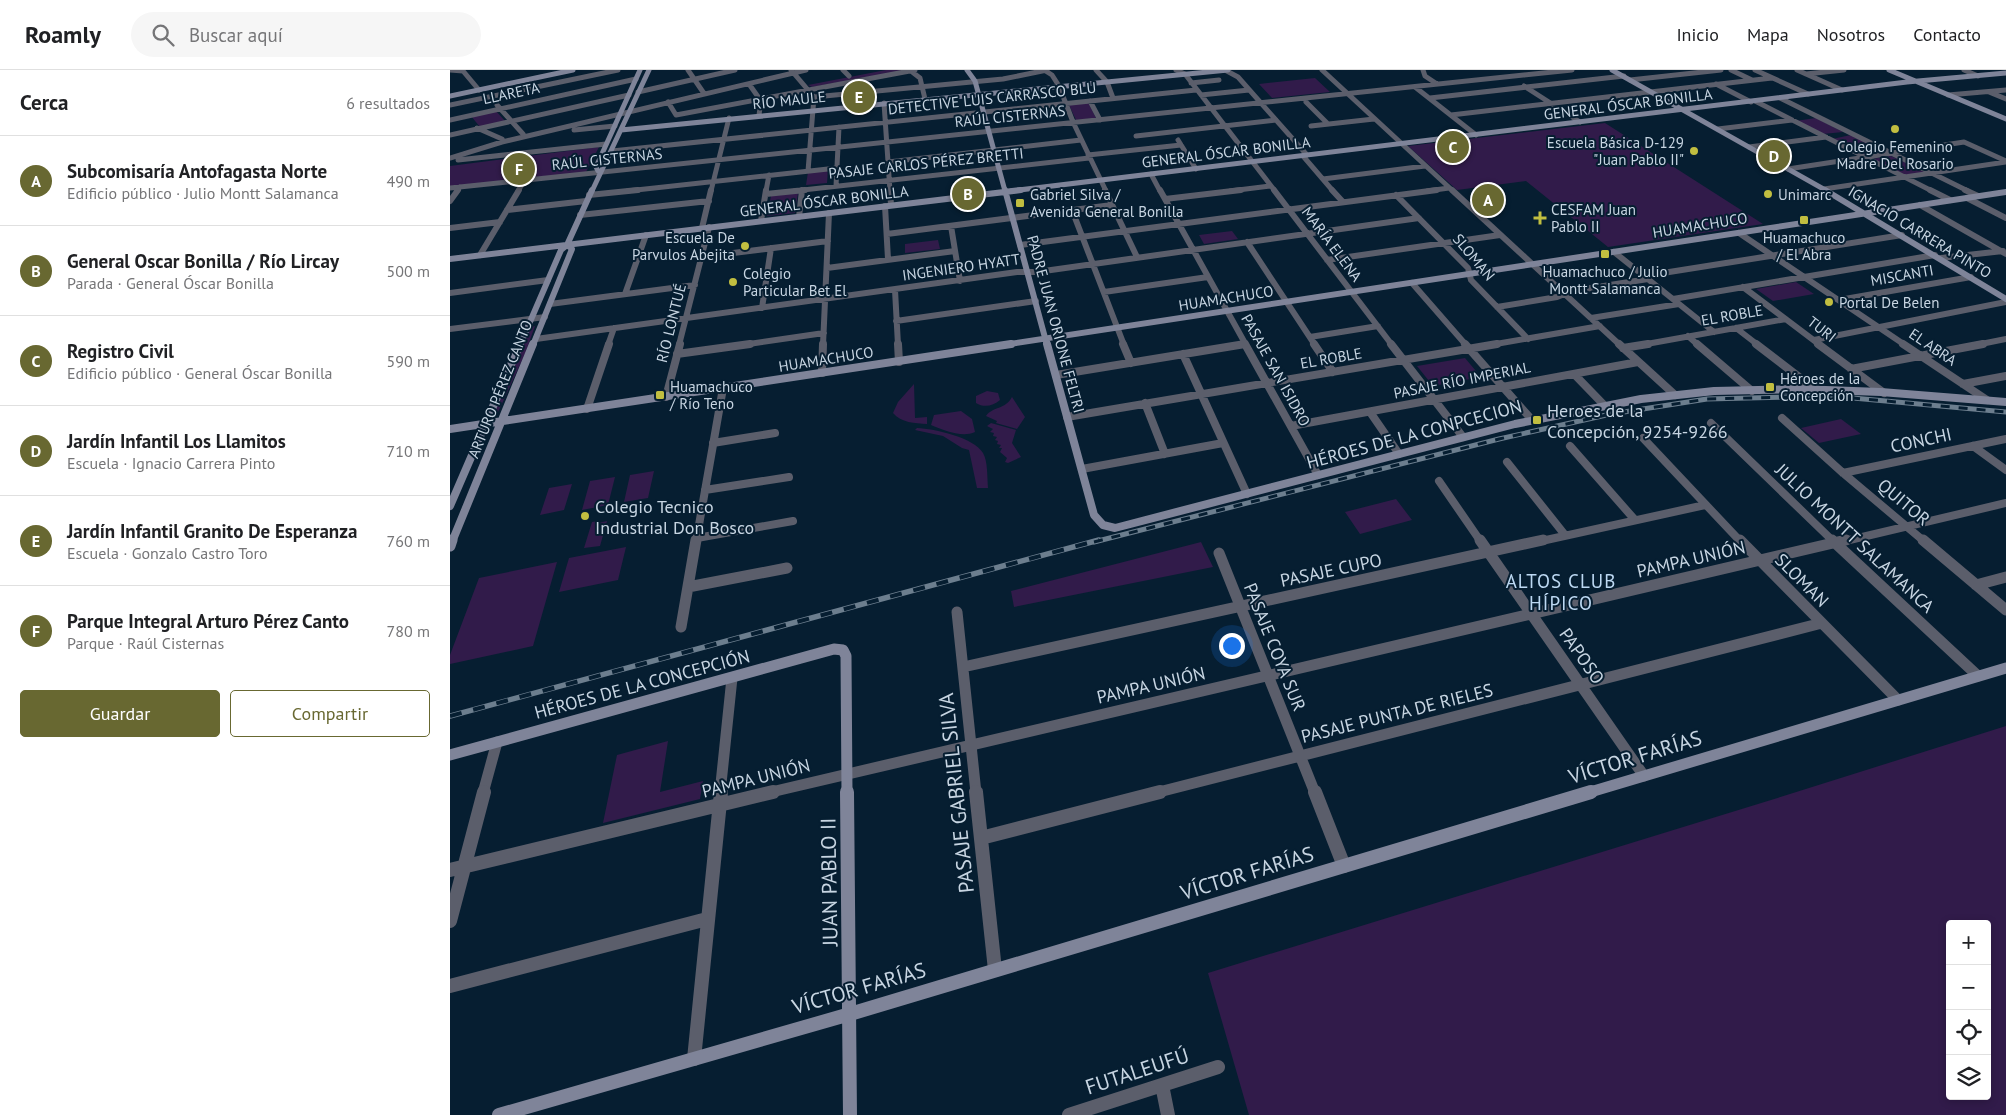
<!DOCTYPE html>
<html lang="es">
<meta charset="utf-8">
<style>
body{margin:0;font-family:"PT Sans",sans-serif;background:#f6f6f6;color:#202124}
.controls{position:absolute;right:15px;bottom:15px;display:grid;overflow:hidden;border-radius:5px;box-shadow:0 2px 8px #0003}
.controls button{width:45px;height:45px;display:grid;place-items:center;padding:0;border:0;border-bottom:1px solid #e0e0e0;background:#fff;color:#202124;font:25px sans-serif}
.you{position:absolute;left:781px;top:575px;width:18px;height:18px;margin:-12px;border:4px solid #fff;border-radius:50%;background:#1a73e8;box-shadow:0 0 0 8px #1a73e833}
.badge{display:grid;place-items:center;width:32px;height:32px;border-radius:50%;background:#686831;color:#fff;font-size:16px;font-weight:700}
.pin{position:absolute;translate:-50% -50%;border:2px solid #fff;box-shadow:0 1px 5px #0006}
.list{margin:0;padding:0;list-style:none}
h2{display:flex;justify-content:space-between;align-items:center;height:65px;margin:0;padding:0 20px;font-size:21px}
h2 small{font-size:16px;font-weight:400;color:#757577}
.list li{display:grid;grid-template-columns:32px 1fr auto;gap:15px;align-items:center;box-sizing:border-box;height:90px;padding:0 20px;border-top:1px solid #e0e0e0}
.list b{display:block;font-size:19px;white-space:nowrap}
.list p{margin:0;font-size:16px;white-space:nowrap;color:#757577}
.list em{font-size:16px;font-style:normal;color:#757577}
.actions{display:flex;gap:10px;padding:15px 20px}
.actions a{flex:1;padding:11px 0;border:1px solid #686831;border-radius:5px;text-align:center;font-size:18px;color:#686831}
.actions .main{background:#686831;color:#fff}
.icon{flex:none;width:28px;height:28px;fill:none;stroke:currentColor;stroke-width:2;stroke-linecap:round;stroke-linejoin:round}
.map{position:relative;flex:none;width:1556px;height:1045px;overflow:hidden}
header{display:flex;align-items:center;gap:30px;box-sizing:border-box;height:70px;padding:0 25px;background:#fff;border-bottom:1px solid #e0e0e0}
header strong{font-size:24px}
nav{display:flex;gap:28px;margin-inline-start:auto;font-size:18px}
.search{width:350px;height:45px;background:#f6f6f6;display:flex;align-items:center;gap:12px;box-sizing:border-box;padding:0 18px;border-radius:28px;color:#757577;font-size:19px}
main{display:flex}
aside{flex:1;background:#fff}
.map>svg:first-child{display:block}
</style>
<header>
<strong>Roamly</strong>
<div class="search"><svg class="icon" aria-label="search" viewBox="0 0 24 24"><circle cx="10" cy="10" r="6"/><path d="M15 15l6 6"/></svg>Buscar aquí</div>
<nav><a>Inicio</a><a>Mapa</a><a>Nosotros</a><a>Contacto</a></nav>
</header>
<main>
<aside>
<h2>Cerca<small>6 resultados</small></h2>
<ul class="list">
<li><span class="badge">A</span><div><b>Subcomisaría Antofagasta Norte</b><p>Edificio público · Julio Montt Salamanca</p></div><em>490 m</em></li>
<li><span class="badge">B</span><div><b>General Oscar Bonilla / Río Lircay</b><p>Parada · General Óscar Bonilla</p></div><em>500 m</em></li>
<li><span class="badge">C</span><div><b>Registro Civil</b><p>Edificio público · General Óscar Bonilla</p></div><em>590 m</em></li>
<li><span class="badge">D</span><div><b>Jardín Infantil Los Llamitos</b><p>Escuela · Ignacio Carrera Pinto</p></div><em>710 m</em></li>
<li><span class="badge">E</span><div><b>Jardín Infantil Granito De Esperanza</b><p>Escuela · Gonzalo Castro Toro</p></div><em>760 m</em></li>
<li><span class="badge">F</span><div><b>Parque Integral Arturo Pérez Canto</b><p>Parque · Raúl Cisternas</p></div><em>780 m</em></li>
</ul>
<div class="actions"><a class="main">Guardar</a><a>Compartir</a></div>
</aside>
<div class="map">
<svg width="1556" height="1045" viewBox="0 0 1556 1045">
<rect width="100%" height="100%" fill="#061e31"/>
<path fill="#311b4a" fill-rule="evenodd" d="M 436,0 L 459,0 L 362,17 L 358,15 Z
M 865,8 L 880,22 L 822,28 L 809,14 Z
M 638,32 L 646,48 L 626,50 L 619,35 Z
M 46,41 L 55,51 L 30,57 L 21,46 Z
M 1366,48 L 1393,62 L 1373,64 L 1345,51 Z
M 1155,53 L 1313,154 L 1158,177 L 1076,111 L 1007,120 L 958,76 Z
M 1401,65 L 1436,82 L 1415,85 L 1382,69 Z
M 149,77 L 136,102 L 0,117 L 0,96 Z
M 1441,86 L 1476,102 L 1455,105 L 1422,89 Z
M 378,100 L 377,113 L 356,115 L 358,102 Z
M 348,123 L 345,143 L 317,146 L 321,126 Z
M 782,161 L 788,169 L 754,174 L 749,165 Z
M 488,170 L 490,179 L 455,183 L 455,174 Z
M 1346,212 L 1364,224 L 1323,231 L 1306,219 Z
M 85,256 L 75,284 L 50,338 L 48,342 L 43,343 L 81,257 Z
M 1015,288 L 1031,307 L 983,316 L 967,296 Z
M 464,314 L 465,348 L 477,347 L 477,354 C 465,353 451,353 443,343 L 448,332 Z
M 537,321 L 548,323 L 550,330 C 543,336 534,338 526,333 L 526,326 Z
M 562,327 L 575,347 L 567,359 L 546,353 L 547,351 L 536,346 C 543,336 555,340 562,327 Z
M 511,341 L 522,349 L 525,362 C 512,368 493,360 481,355 L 484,345 Z
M 1391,349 L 1411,364 L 1369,373 L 1351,358 Z
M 541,353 L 566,360 L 562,373 L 571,387 L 558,393 L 555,392 L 557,388 L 550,382 L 552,378 L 549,378 L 551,375 L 547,374 L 548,371 L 545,370 L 547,367 L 543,366 L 544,363 L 540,362 L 543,359 L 537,356 Z
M 467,358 C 485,359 523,367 533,383 C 538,391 537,408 538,418 L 527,418 L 519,380 L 512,378 L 493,366 L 465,360 Z
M 204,401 L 198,428 L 174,432 L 180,405 Z
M 165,407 L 158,435 L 132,440 L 140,411 Z
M 122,414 L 114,440 L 90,445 L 99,418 Z
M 946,429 L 962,450 L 910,464 L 895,442 Z
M 148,451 L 148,453 L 157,451 L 150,476 L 134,478 L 142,452 Z
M 751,472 L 763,497 L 564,537 L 561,521 Z
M 176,477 L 168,510 L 109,522 L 119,488 Z
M 107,492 L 83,576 L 0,594 L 0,585 L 29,508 Z
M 1556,656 L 1556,1045 L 799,1045 L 758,903 L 1321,730 ZM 1500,854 L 1537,854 L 1537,1026 L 1500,1026 Z
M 218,671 L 210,722 L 253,711 L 250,729 L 153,753 L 167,685 Z"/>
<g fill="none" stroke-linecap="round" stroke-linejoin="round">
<path stroke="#5b5e6b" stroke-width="5" d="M 0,0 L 13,1 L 29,20
M 238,0 L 253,22
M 341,0 L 364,27 L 358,101
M 393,0 L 399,6
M 594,0 L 602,5 L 609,16 L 623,52 L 656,121
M 646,0 L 657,12 L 663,28
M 726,0 L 735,4 L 825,121
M 775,0 L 788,7 L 857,85
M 872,0 L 1003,121
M 973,0 L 975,6 L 987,14
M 1281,0 L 1302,10
M 1305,0 L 1358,24
M 1347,0 L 1392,20
M 1514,0 L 1528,6
M 461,1 L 470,8 L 475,29
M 1356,4 L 1394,0
M 1180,10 L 1271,0
M 741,13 L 769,10
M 299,14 L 311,31 L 309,45
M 1266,14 L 1301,32
M 1074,16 L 1130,52
M 965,17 L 1026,65
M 188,22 L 285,0
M 1539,22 L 1556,29
M 751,25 L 799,20
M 1498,25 L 1556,20
M 364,27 L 553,9 L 597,0
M 980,28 L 1174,6
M 1330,28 L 1518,121
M 640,31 L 650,50
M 1305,31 L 1482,121
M 218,32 L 226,45 L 465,0
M 856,32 L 878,54
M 434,33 L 440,121
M 0,35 L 168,0
M 47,35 L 73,64
M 1001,45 L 1322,8
M 0,50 L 186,9
M 861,56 L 924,49
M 27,58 L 52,69
M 1268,59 L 1342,50
M 124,60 L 165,56
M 0,65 L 179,25
M 686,66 L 826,50
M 728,70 L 746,99
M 1299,77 L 1376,67
M 162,81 L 746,20
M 638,85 L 731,75
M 853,86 L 883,121
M 0,88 L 52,72 L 356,0
M 8,90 L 156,74
M 438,92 L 631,70
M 1338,99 L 1514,72 L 1556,91
M 701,104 L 710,121
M 873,109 L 975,96
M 386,116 L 389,57
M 0,118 L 1122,0
M 1374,119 L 1556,92
M 7,121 L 10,117
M 68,121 L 75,110
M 177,121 L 387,98
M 261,121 L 279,48
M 316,121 L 319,105
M 344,121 L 639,88
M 780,121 L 820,116
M 977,121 L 999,118"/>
<path stroke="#5b5e6b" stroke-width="6" d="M 440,120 L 441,135
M 655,120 L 687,187
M 710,120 L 796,275
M 824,120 L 942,275
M 882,120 L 893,132
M 1002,120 L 1170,275
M 1480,120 L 1500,130
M 1515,120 L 1528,126
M 316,124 L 355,120
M 139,125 L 188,120
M 946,125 L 1018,198 L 1021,210 L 1078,269
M 1517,128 L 1556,148
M 715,129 L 791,120
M 0,131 L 8,120
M 1470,135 L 1556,184
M 435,136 L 438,189
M 57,140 L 136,131
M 622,140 L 674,275
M 130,145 L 259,131
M 349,147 L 352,120
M 311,151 L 316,120
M 501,156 L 510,211
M 0,158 L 50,152
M 252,158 L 261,120
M 1289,163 L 1455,275
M 437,164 L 662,135
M 797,172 L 865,275
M 570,175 L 987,120
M 1164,182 L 1264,262
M 30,185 L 69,120
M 252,187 L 378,171
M 1491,188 L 1553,181
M 877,190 L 1050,165
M 377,198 L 505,181
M 1194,206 L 1452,165
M 962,213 L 1016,275
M 1293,217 L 1370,275
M 445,220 L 448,275
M 654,222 L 758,207
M 0,223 L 98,210
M 175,224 L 196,165
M 1223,229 L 1485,185
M 1389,230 L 1521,207
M 100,234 L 245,215
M 1047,237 L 1107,227 L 1122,221 L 1198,209
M 312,238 L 321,178
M 1141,248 L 1229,234
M 446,251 L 586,231
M 1286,258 L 1308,275
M 0,259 L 95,247
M 1238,266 L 1248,275
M 860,267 L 928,256
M 86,269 L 567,202 L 587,202 L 969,148
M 1364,270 L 1556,232
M 158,275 L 164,258
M 229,275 L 259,157
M 292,275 L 374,263
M 373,275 L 379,143
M 790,275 L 795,274
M 1040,275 L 1150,256
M 1191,275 L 1336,249
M 1526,275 L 1556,269"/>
<path stroke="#5b5e6b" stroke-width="8" d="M 448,274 L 449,292
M 673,274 L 681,293
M 795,274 L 868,405
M 864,274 L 883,302
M 941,274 L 1013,367
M 1015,274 L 1082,350
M 1169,274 L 1225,325
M 1247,274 L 1302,321
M 1306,274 L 1366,320
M 1368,274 L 1434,323
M 1453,274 L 1537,330
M 1173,278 L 1198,274
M 227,284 L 300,274
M 733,284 L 797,424
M 1401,299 L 1533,274
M 372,303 L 373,274
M 1124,304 L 1154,335
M 606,305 L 795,274
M 1513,314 L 1556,306
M 216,327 L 230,274
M 695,333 L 715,384
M 137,339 L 159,274
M 920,342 L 949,384
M 617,347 L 1047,274
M 1332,348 L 1393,403 L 1475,472
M 1261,353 L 1384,472
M 841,356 L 1188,292
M 1193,368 L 1291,472
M 263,373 L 325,363
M 1120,376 L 1185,450
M 1523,376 L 1556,400
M 1057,392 L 1115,465
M 632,399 L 773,373
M 1393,403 L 1556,369
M 989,411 L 1031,472
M 255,420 L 339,407
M 247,468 L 343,451
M 246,472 L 273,318
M 1087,472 L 1255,435
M 1391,472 L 1556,433"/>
<path stroke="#5b5e6b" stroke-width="11" d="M 1030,470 L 1194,706
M 1290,470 L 1448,630
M 1382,470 L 1528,606
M 1473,470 L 1556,540
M 769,483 L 865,723
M 1526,515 L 1556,507
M 238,517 L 337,498
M 507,542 L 526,723
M 231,557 L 246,470
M 513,597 L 1093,470
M 33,723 L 47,672
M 270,723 L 282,608
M 317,723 L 1396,470
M 705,723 L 1372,553"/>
<path stroke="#5b5e6b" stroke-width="14" d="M 526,722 L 545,900
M 865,722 L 894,796
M 531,768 L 710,722
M 0,800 L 323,722
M 0,851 L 34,722
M 0,916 L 257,849
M 244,989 L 271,722
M 712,1015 L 718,1045
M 619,1045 L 768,997"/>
<path stroke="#7f8499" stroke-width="5" d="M 517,0 L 525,11 L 555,121
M 1162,0 L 1377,121
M 1439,0 L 1556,49
M 0,26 L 123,0
M 171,60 L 778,0
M 148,101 L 146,97 L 190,0
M 142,121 L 199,0
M 561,121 L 1457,12 L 1556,3"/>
<path stroke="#7f8499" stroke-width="6" d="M 555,120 L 597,275
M 1375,120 L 1556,229
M 0,189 L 571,120
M 70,275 L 111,180 L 117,175 L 142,120
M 83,275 L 122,179 L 117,175
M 553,275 L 1556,122"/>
<path stroke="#7f8499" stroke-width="8" d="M 597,274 L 644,445 L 653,455 L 665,458 L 1065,354 L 1191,329 L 1264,321 L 1348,319 L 1431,322 L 1556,332
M 0,359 L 561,274
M 0,436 L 70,274
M 2,472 L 83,274"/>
<path stroke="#7f8499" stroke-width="11" d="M 0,476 L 2,470
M 0,685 L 384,579 L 393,580 L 396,586 L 397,723
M 1137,723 L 1556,598"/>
<path stroke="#7f8499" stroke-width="14" d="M 397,722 L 400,1045
M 49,1045 L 400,944 L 1141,722"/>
<defs>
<path id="rail-far1" d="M 644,472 L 1049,369 L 1161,344 L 1257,329 L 1381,326 L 1556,342"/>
<path id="rail" d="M 0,646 L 649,470"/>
</defs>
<use href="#rail-far1" stroke="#6c7e8e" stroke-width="5"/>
<use href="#rail" stroke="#6c7e8e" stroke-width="5.5"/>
<use href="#rail-far1" stroke="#061e31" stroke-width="3" stroke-dasharray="9" stroke-linecap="butt"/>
<use href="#rail" stroke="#061e31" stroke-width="4" stroke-dasharray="12" stroke-linecap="butt"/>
</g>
<g fill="#c1be40" stroke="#061e31" stroke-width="2">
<circle cx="1445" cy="59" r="5"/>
<circle cx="1244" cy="81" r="5"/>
<circle cx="1318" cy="124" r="5"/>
<rect x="565" y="128" width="10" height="10" rx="2.5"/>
<path d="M1087.5 140.5h5v5h5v5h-5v5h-5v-5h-5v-5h5z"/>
<rect x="1349" y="145" width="10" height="10" rx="2.5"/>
<circle cx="295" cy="176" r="5"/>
<rect x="1150" y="179" width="10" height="10" rx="2.5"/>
<circle cx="283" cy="212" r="5"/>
<circle cx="1379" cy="232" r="5"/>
<rect x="1315" y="312" width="10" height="10" rx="2.5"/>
<rect x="205" y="320" width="10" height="10" rx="2.5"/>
<rect x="1082" y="345" width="10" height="10" rx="2.5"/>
<circle cx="135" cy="446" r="5"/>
</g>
<g text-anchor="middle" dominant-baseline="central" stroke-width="4" stroke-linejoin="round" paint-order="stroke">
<g font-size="15" fill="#c7d5e2" stroke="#061e31">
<text transform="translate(61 23) rotate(-12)">LLARETA</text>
<text transform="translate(542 28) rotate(-6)">DETECTIVE LUIS CARRASCO BLU</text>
<text transform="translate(339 30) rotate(-6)">RÍO MAULE</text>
<text transform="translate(1178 34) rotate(-7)">GENERAL ÓSCAR BONILLA</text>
<text transform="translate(560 46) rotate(-6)">RAÚL CISTERNAS</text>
<text transform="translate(776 82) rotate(-7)">GENERAL ÓSCAR BONILLA</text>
<text transform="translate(157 89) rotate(-6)">RAÚL CISTERNAS</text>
<text transform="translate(476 93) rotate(-6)">PASAJE CARLOS PÉREZ BRETTI</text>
<text transform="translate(374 131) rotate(-7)">GENERAL ÓSCAR BONILLA</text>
<text transform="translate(1250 155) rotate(-9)">HUAMACHUCO</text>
<text transform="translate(1470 162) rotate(31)">IGNACIO CARRERA PINTO</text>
<text transform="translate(882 174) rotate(53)">MARÍA ELENA</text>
<text transform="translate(1024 187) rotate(50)">SLOMAN</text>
<text transform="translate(511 197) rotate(-8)">INGENIERO HYATT</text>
<text transform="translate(1452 205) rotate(-10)">MISCANTI</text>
<text transform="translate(776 228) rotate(-9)">HUAMACHUCO</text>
<text transform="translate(1282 245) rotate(-10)">EL ROBLE</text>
<text transform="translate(221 253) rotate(-76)">RÍO LONTUÉ</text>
<text transform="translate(606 254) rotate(75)">PADRE JUAN ORIONE FELTRI</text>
<text transform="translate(1372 259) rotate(38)">TURI</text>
<text transform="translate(1483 277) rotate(34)">EL ABRA</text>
<text transform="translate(881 288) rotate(-10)">EL ROBLE</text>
<text transform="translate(376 289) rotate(-9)">HUAMACHUCO</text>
<text transform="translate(826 300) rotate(61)">PASAJE SAN ISIDRO</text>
<text transform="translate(1012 310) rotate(-11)">PASAJE RÍO IMPERIAL</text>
<text transform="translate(50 319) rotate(-68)">ARTURO PÉREZ CANTO</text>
</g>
<g font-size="15" fill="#c7d5e2" stroke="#061e31" text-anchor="start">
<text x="1234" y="72" text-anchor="end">Escuela Básica D-129<tspan x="1234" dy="17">"Juan Pablo II"</tspan></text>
<text x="1445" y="76" text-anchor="middle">Colegio Femenino<tspan x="1445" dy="17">Madre Del Rosario</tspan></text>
<text x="580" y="124">Gabriel Silva /<tspan x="580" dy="17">Avenida General Bonilla</tspan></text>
<text x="1328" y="124">Unimarc</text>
<text x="1101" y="139">CESFAM Juan<tspan x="1101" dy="17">Pablo II</tspan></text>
<text x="285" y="167" text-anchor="end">Escuela De<tspan x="285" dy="17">Parvulos Abejita</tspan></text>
<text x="1354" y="167" text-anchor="middle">Huamachuco<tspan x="1354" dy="17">/ El Abra</tspan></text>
<text x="1155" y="201" text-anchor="middle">Huamachuco / Julio<tspan x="1155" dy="17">Montt Salamanca</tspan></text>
<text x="293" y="203">Colegio<tspan x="293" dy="17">Particular Bet El</tspan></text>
<text x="1389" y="232">Portal De Belen</text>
<text x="1330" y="308">Héroes de la<tspan x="1330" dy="17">Concepción</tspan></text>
<text x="220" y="316">Huamachuco<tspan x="220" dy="17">/ Río Teno</tspan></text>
</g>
<g font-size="18" fill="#c7d5e2" stroke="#061e31" text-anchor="start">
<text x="1097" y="340">Heroes de la<tspan x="1097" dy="21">Concepción, 9254-9266</tspan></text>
<text x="145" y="436">Colegio Tecnico<tspan x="145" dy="21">Industrial Don Bosco</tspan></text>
</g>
<g font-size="18" fill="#c7d5e2" stroke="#061e31">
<text transform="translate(964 364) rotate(-15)">HÉROES DE LA CONPCECION</text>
<text transform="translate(1471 370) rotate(-12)">CONCHI</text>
<text transform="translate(1454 432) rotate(40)">QUITOR</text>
<text transform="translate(1405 468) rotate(43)">JULIO MONTT SALAMANCA</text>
<text transform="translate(1241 489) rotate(-13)">PAMPA UNIÓN</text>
<text transform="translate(881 500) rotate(-12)">PASAJE CUPO</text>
<text transform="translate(1352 510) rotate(45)">SLOMAN</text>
<text transform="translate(825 577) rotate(68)">PASAJE COYA SUR</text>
<text transform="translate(1132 586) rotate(55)">PAPOSO</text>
<text transform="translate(192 614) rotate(-15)">HÉROES DE LA CONCEPCIÓN</text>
<text transform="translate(701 615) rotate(-13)">PAMPA UNIÓN</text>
<text transform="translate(947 643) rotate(-14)">PASAJE PUNTA DE RIELES</text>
<text transform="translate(306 708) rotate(-14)">PAMPA UNIÓN</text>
</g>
<g font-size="19" letter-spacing="1" fill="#bdd9f3" stroke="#061e31">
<text x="1111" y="511">ALTOS CLUB<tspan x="1111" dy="22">HÍPICO</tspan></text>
</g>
<g font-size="21" fill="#c7d5e2" stroke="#061e31">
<text transform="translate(1185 687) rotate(-17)">VÍCTOR FARÍAS</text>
<text transform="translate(506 723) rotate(-96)">PASAJE GABRIEL SILVA</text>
<text transform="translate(797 803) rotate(-17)">VÍCTOR FARÍAS</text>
<text transform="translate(379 812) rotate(-91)">JUAN PABLO II</text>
<text transform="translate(409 918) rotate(-16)">VÍCTOR FARÍAS</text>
<text transform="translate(687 1001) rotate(-18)">FUTALEUFÚ</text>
</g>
</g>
</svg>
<div class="controls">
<button>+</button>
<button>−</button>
<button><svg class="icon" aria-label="locate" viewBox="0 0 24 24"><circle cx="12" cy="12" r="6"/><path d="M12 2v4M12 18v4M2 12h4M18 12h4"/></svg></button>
<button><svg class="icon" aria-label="layers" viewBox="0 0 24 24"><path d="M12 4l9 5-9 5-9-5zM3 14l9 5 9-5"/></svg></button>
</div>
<div class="you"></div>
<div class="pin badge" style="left:1038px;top:130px">A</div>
<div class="pin badge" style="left:518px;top:124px">B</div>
<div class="pin badge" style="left:1003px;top:77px">C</div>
<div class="pin badge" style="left:1324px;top:86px">D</div>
<div class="pin badge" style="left:409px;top:27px">E</div>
<div class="pin badge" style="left:69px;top:99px">F</div>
</div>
</main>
